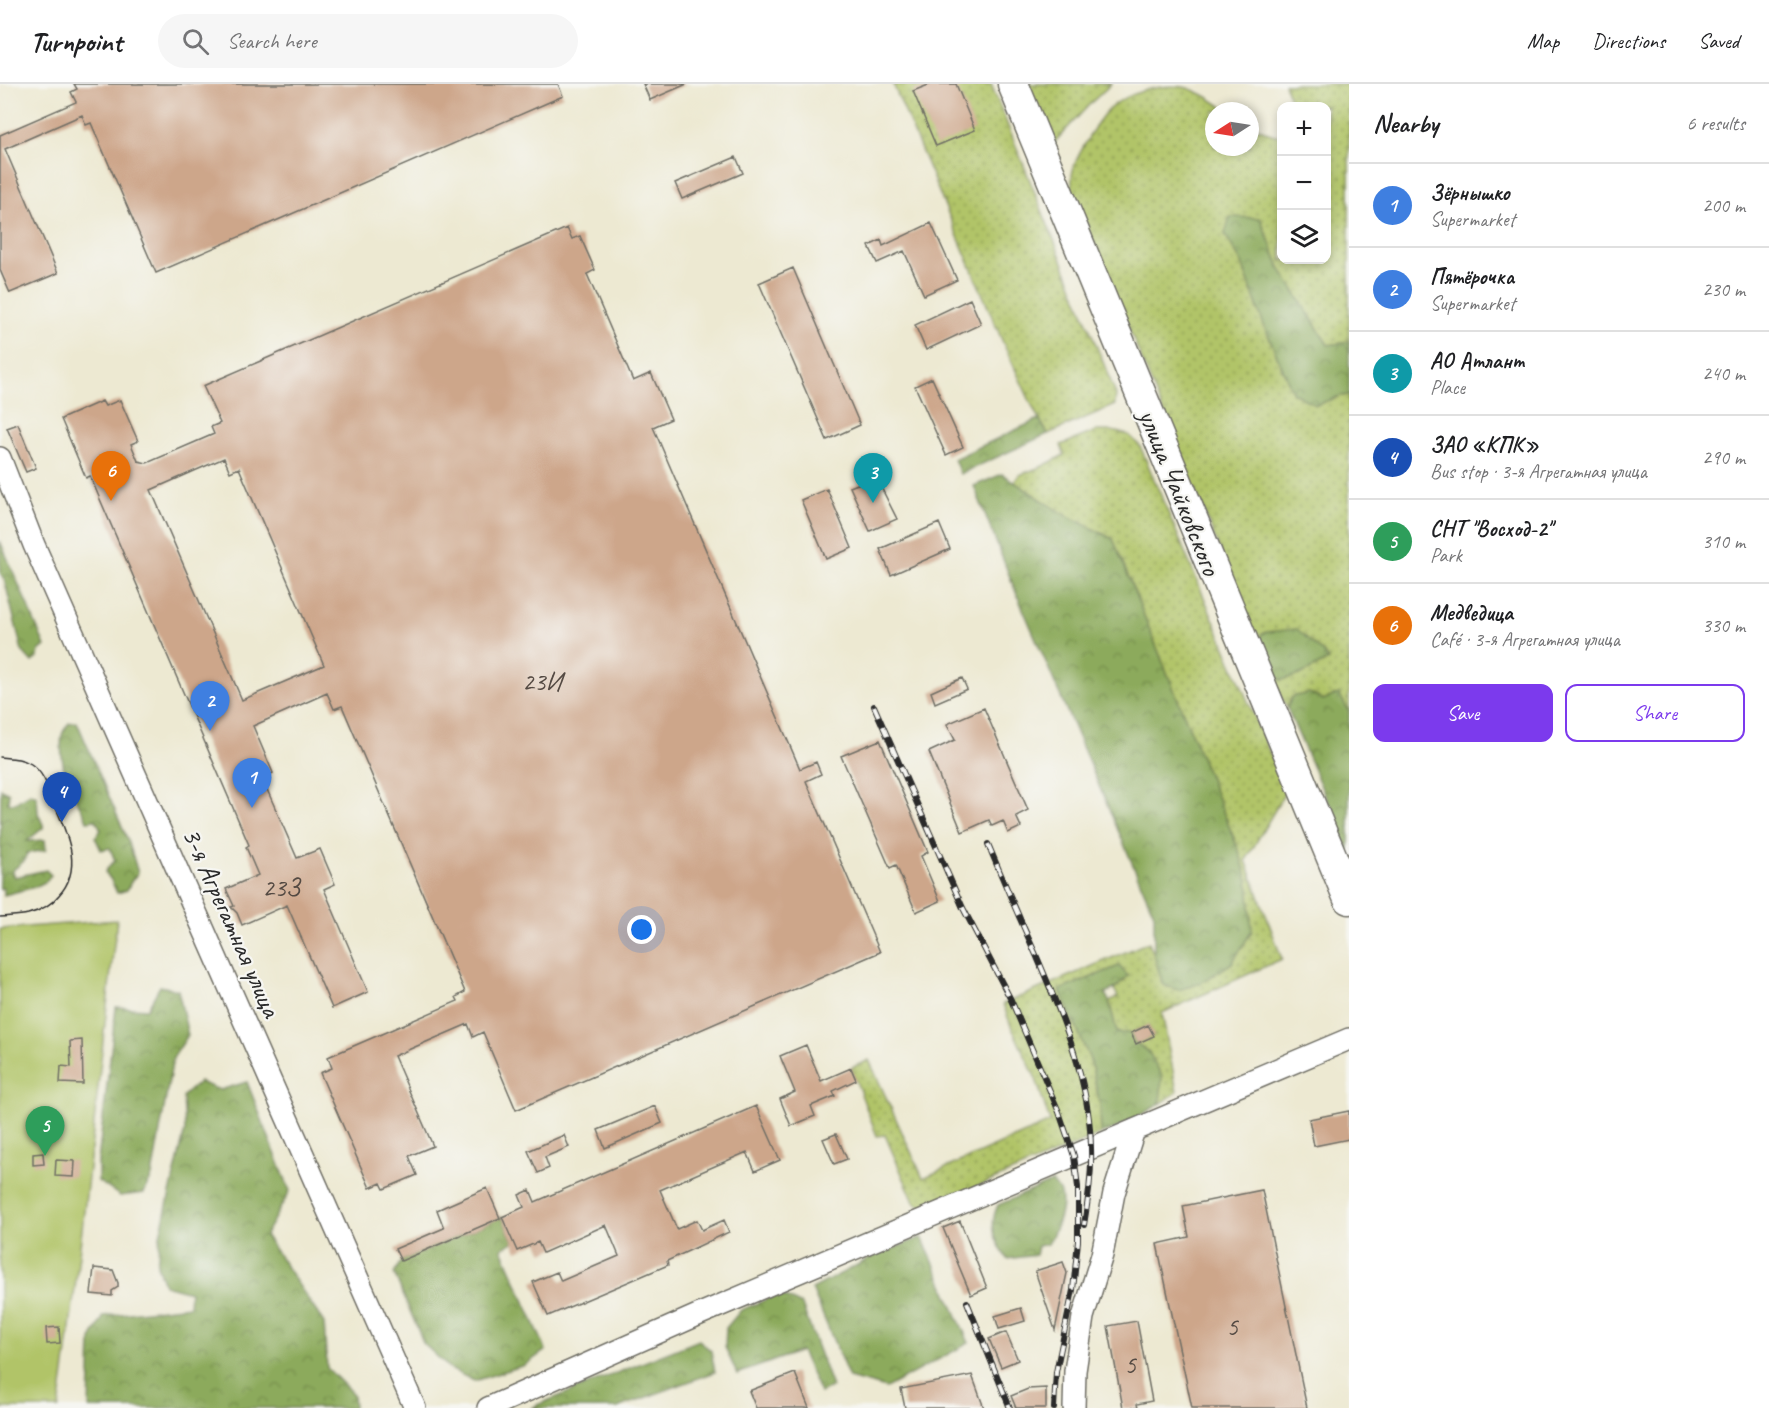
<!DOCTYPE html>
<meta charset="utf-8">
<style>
body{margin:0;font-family:Caveat,sans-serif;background:#f6f6f6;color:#202124}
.controls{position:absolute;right:18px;top:18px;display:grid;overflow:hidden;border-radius:12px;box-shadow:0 3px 9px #0003}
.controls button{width:54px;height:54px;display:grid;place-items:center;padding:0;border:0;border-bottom:2px solid #e0e0e0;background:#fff;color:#202124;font:30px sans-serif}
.compass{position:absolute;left:1205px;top:18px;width:54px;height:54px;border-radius:50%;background:#fff;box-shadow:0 3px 9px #0003;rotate:258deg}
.you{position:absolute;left:642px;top:846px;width:21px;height:21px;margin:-15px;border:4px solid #fff;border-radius:50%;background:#1a73e8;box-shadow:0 0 0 9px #1a73e833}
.badge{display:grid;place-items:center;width:39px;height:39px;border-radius:50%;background:#7c3aed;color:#fff;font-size:20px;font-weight:700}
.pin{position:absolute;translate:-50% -50px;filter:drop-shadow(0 2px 3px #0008)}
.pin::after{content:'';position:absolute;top:32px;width:21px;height:18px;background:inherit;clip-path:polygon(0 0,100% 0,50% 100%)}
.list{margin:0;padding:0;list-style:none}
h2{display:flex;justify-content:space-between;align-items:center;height:78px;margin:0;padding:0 24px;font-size:26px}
h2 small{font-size:20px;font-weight:400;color:#757577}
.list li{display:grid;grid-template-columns:39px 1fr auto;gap:18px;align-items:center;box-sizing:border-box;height:84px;padding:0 24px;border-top:2px solid #e0e0e0}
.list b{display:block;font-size:22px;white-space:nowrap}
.list p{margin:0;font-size:20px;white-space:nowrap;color:#757577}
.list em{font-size:20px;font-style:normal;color:#757577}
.actions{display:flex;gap:12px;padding:18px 24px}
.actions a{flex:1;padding:14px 0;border:2px solid #7c3aed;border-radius:12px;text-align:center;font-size:21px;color:#7c3aed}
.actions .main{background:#7c3aed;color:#fff}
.icon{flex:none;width:33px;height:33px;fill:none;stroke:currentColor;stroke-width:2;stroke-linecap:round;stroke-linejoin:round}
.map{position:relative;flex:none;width:1349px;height:1324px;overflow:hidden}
header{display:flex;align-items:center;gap:36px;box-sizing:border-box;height:84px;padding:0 30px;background:#fff;border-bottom:2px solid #e0e0e0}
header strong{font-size:28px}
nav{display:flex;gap:33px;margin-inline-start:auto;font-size:21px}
.search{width:420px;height:54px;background:#f6f6f6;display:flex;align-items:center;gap:15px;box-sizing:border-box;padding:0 21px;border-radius:33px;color:#757577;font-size:22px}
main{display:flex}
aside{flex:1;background:#fff}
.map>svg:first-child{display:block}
</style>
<header>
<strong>Turnpoint</strong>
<div class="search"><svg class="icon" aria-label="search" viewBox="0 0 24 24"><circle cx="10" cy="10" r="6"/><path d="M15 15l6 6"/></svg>Search here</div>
<nav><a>Map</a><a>Directions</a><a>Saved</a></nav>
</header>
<main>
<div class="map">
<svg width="1349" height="1324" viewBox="0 0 1349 1324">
<defs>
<pattern id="grass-dots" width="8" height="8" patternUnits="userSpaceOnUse" patternTransform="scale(1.5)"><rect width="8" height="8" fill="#b1c468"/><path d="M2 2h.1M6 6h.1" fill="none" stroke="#909f56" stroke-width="1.8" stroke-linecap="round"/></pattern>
<pattern id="forest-crowns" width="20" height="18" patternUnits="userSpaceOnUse" patternTransform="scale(1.5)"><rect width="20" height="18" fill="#8caa5c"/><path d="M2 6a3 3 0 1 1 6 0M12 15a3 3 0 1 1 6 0" fill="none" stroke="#738b4c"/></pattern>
</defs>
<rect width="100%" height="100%" fill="#f6f6f2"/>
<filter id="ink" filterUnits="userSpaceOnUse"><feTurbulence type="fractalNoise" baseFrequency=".0167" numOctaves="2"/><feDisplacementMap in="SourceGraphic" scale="12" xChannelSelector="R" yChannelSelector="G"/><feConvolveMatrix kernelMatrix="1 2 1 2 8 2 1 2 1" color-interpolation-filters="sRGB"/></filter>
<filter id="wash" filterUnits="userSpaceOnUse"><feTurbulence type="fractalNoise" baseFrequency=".008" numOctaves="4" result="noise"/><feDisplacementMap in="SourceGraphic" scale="24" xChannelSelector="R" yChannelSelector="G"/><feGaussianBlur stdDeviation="1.35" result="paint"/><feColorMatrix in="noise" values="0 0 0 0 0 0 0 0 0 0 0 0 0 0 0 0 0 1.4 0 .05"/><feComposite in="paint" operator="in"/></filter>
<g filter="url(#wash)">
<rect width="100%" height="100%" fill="#ede9d2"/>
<path fill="url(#grass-dots)" stroke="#6e784a" stroke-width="1.5" d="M 893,0 L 991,0 L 1116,310 L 1115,321 L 1048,350 L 1036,330 L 1004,261 Z
M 1025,0 L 1111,0 L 1090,20 L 1050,63 Z
M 1284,0 L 1349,0 L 1349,258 L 1328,261 L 1281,186 L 1260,134 L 1225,150 L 1242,179 L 1264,241 L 1293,309 L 1316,321 L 1340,312 L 1349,311 L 1349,628 L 1339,610 L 1323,616 L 1309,609 L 1292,613 L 1287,624 L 1272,595 C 1291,598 1312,585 1328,576 L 1325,571 L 1315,563 L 1256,554 L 1072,106 C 1070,84 1076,76 1086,58 C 1092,47 1098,36 1107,27 C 1124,9 1159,0 1183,3 C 1200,7 1214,17 1228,27 L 1214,27 L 1214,63 L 1250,63 L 1250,40 L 1271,50 L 1281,52 L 1282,176 L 1326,176 L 1326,22 L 1293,22 Z
M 1096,347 L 1112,347 L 1129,351 L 1140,362 L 1286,707 L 1246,776 L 1282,875 L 1162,929 L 1177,1008 L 1160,1020 L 1161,992 L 1148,967 L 1136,960 L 1153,952 L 1148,941 L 1131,949 L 1117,949 L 1109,917 L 1118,913 L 1114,905 L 1128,892 L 1060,906 L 1091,978 L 1100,1021 L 1101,1050 L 925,1125 L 914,1118 L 885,1051 L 877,1052 L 851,984 L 869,976 L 923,1094 L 1050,1038 L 1036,995 L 1011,942 L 1003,920 L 1149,858 L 1154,871 L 1217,888 L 1232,879 L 1248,797 L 1239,767 L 1113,455 L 1060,428 L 1014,398 L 1019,391 L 1043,382 L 1064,371 L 1061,361 Z"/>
<path fill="url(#forest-crowns)" stroke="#5c6a44" stroke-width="1.5" d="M 1230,133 L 1260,134 L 1281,186 L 1328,261 L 1349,258 L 1349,311 L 1340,312 L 1316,321 L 1293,309 L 1264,241 L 1242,179 L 1225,150 Z
M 1039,335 L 1048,350 L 960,390 L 954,375 Z
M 1002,390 L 1060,428 L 1113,455 L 1239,767 L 1248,797 L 1252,847 L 1232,879 L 1201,899 L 1178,906 L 1163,901 L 1154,871 L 1154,830 L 1017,511 L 974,402 Z
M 0,457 L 45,562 L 39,567 L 38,573 L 32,578 L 22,567 L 5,498 L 0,488 Z
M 1297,545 L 1325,571 L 1328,576 C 1311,585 1292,598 1272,595 L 1256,554 L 1266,548 Z
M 1309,609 L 1323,616 L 1339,610 L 1349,628 L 1349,767 L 1287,624 L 1292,613 Z
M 77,638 L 129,759 L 138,789 L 132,796 L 127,806 L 117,809 L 111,796 L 105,788 L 110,781 L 115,777 L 110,764 L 101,766 L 95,753 L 101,746 L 96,736 L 87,737 C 84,728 79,721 74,712 C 65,696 59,670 62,651 C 63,647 66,643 69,639 Z
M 1,705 L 9,709 L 8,719 L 15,719 L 30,709 L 37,712 L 38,729 L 44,743 L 27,757 L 45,756 L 46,766 L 27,769 L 25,776 L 12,787 L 14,793 L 46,786 L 51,791 L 47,797 L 35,803 L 4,811 L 4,804 L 0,805 Z
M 1119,882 L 1128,892 L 1114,905 L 1105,909 L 1109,917 L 1117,949 L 1131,949 L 1136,960 L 1148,967 L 1162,992 L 1160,1020 L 1119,1043 L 1101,1050 L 1100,1021 L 1091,978 L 1060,906 Z
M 160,902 L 178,906 L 188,951 L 173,974 L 152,1092 L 144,1109 L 120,1112 L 98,1097 L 98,1077 L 116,923 L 147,925 Z
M 199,998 L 220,1006 L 247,998 L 290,1107 L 265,1151 L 324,1239 L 327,1284 L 353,1310 L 354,1324 L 89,1324 L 91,1255 L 104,1232 L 189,1222 L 190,1208 L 164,1201 L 157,1181 L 160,1151 L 185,1046 L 183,1012 Z
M 1052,1098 C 1055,1102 1060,1107 1061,1111 C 1065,1127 1055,1147 1048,1160 L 1038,1162 L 1036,1171 L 1007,1175 C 995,1156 988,1142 998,1121 Z
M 502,1133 L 513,1158 L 502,1165 L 546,1266 L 525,1281 L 474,1297 L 450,1285 L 424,1260 L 394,1189 L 401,1177 Z
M 922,1153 L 969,1259 L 886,1304 L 849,1294 L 812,1205 L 872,1173 Z
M 779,1210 L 802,1221 L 832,1303 L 820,1309 L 801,1267 L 737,1290 L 725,1263 L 726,1244 L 741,1226 Z
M 699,1256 L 711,1267 L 715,1288 L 617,1324 L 532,1324 L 537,1321 Z"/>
<path fill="#b1c468" stroke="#6e784a" stroke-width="1.5" d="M 117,836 C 97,999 83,1162 59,1324 L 0,1324 L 0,845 Z"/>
<g id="blocks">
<path fill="#cda68a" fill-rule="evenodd" d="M 74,0 L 558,0 L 563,12 L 156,189 L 91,39 L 86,41 L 82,31 L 5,65 L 58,189 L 10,209 L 0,186 L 0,51 L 76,18 L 71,8 L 77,5 Z
M 643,0 L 687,0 L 650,16 Z
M 931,0 L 956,0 L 975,46 L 936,62 L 913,7 Z
M 736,73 L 743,89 L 682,115 L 675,99 Z
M 931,139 L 957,196 L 924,211 L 904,167 L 877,179 L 869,162 L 881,156 L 883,162 Z
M 567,144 L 572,155 L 580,152 L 595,186 L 587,190 L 633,297 L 651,289 L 671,335 L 653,343 L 800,685 L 816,678 L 821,690 L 806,697 L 880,868 L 516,1026 L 483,948 L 473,953 L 468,940 L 394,972 L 433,1062 L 409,1072 L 417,1091 L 384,1105 L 381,1099 L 370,1104 L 320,989 L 332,984 L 328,973 L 458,917 L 456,913 L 465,908 L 342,622 L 334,625 L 327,609 L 253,642 L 273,689 L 262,694 L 297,774 L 320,765 L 335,800 L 324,805 L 368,908 L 332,924 L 287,821 L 242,841 L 237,829 L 231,823 L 234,822 L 226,805 L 258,791 L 246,763 L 249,761 L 90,392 L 86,394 L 61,335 L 102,317 L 105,322 L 120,316 L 138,357 L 131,360 L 138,377 L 147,379 L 214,350 L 211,343 L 220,339 L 203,302 ZM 224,374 L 230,388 L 239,384 L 324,581 L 242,616 L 151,406 Z
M 793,184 L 860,341 L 827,356 L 759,199 Z
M 970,215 L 981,240 L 926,266 L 915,241 Z
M 932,294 L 963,363 L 946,371 L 915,302 Z
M 18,340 L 36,384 L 26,388 L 7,344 Z
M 876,393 L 897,435 L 870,447 L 850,403 Z
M 827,405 L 852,464 L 826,475 L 801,416 Z
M 939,439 L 950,465 L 891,491 L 880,465 Z
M 962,594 L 967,605 L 935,619 L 931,608 Z
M 984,624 L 1028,726 L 1016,732 L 1021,743 L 1008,749 L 1003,737 L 992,742 L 989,736 L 962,748 L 929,668 L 955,656 L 947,640 Z
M 880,656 L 928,768 L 921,772 L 940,817 L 916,828 L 896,781 L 890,784 L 841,672 Z
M 1148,941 L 1154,952 L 1136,960 L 1131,949 Z
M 82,956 L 83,1000 L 60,999 L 61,982 L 71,983 L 70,957 Z
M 806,961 L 821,997 L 851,984 L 856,996 L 833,1007 L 835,1012 L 811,1022 L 815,1032 L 791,1042 L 780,1015 L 795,1008 L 780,972 Z
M 655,1022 L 662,1039 L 605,1064 L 598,1046 Z
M 756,1022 L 780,1076 L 755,1087 L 747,1068 L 660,1106 L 677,1145 L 697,1136 L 702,1146 L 724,1136 L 729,1148 L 667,1177 L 668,1181 L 548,1232 L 533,1198 L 557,1188 L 561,1197 L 619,1172 L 606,1141 L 543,1169 L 538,1158 L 517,1167 L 502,1133 L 524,1123 L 519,1111 L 530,1106 L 535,1118 Z
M 1349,1027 L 1349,1055 L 1314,1062 L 1309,1035 Z
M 836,1050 L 847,1075 L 834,1080 L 823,1055 Z
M 564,1051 L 569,1063 L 545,1073 L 549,1084 L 538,1089 L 528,1067 Z
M 43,1069 L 44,1080 L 33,1081 L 33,1070 Z
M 56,1076 L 75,1077 L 74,1093 L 55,1092 Z
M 487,1104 L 500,1134 L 401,1177 L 395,1165 L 444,1144 L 437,1126 Z
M 1262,1106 L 1307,1324 L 1192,1324 L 1157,1160 L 1189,1153 L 1183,1122 Z
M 960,1137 L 987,1204 L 971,1211 L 943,1144 Z
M 1063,1178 L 1067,1189 L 1055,1246 L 1035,1187 Z
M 94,1184 L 113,1186 L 118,1199 L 118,1203 L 112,1207 L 112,1212 L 91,1210 Z
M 1021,1224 L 1025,1237 L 999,1245 L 995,1232 Z
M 1137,1237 L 1152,1317 L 1137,1320 L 1138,1324 L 1123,1324 L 1108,1242 Z
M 59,1243 L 60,1259 L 47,1260 L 46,1244 Z
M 1006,1248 L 1018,1276 L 1001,1283 L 989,1255 Z
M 795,1289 L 809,1324 L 756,1324 L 749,1307 Z
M 972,1291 L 984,1324 L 905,1324 L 901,1305 Z
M 1046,1304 L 1046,1324 L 1016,1324 L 1011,1312 L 1028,1305 Z"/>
</g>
</g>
<g filter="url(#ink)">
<use href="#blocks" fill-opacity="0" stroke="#6f6e65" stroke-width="1.5"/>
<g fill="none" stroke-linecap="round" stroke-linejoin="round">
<defs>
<path id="minor" d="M 0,374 L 34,461 L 415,1324
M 488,1324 L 700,1230 L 1349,955
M 1074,1324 L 1075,1287 L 1083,1233 L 1102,1171 L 1114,1109 L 1134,1046"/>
<path id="highway" d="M 1013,0 L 1349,815"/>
</defs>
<use href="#minor" stroke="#6f6e65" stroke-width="24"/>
<use href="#highway" stroke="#6f6e65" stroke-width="33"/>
<use href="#minor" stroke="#fff" stroke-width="21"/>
<use href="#highway" stroke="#fff" stroke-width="30"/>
<path stroke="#2b2b2b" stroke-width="1.5" d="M 0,673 C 11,674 22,674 31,680 C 45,689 50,709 56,724 C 68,752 83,785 59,811 C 51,821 40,827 28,830 C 19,832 9,832 0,833"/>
<defs>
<path id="rail" d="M 874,622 L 963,824 L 1011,916 L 1059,1028 L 1074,1072 L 1078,1103 L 1078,1157 L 1073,1206 L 1056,1288 L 1054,1324
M 988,760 C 1004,798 1020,836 1037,873 C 1063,934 1090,997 1091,1064 C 1092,1090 1088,1116 1084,1141
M 967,1218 L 1010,1324"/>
</defs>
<use href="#rail" stroke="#2b2b2b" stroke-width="6"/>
<use href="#rail" stroke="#f6f6f2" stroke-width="4" stroke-dasharray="11" stroke-linecap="butt"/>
</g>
</g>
<g text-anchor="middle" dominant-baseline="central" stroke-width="4.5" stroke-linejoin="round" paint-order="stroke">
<g font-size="26" fill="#544a43">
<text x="542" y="597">23И</text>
<text x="281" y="803">23З</text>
<text x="1232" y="1242">5</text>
<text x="1130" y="1280">5</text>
</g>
<g font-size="28" fill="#2b2b2b" stroke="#f6f6f2">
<text transform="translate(1180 408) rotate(68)">улица Чайковского</text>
<text transform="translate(232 838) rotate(66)">3-я Агрегатная улица</text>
</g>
</g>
</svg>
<div class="controls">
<button>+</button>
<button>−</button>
<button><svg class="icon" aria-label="layers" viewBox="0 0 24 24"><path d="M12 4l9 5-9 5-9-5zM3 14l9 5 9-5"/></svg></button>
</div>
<svg class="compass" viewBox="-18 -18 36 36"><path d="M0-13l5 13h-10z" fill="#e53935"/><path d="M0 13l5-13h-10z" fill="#757577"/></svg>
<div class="you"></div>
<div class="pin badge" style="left:252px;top:724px;background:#3f7fe0">1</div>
<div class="pin badge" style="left:210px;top:647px;background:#3f7fe0">2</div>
<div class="pin badge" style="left:873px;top:419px;background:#0f9aa8">3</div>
<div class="pin badge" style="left:62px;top:738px;background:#1a4fb4">4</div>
<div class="pin badge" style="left:45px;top:1072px;background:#2e9e5b">5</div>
<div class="pin badge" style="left:111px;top:417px;background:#e8710a">6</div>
</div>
<aside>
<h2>Nearby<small>6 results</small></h2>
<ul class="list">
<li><span class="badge" style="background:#3f7fe0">1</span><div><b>Зёрнышко</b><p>Supermarket</p></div><em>200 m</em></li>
<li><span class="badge" style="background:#3f7fe0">2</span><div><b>Пятёрочка</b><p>Supermarket</p></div><em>230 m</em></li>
<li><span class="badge" style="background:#0f9aa8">3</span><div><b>АО Атлант</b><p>Place</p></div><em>240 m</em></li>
<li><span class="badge" style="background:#1a4fb4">4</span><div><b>ЗАО «КПК»</b><p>Bus stop · 3-я Агрегатная улица</p></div><em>290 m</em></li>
<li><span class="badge" style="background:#2e9e5b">5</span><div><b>СНТ &quot;Восход-2&quot;</b><p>Park</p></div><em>310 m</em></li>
<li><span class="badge" style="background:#e8710a">6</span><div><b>Медведица</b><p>Café · 3-я Агрегатная улица</p></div><em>330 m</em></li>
</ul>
<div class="actions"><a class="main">Save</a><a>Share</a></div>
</aside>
</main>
